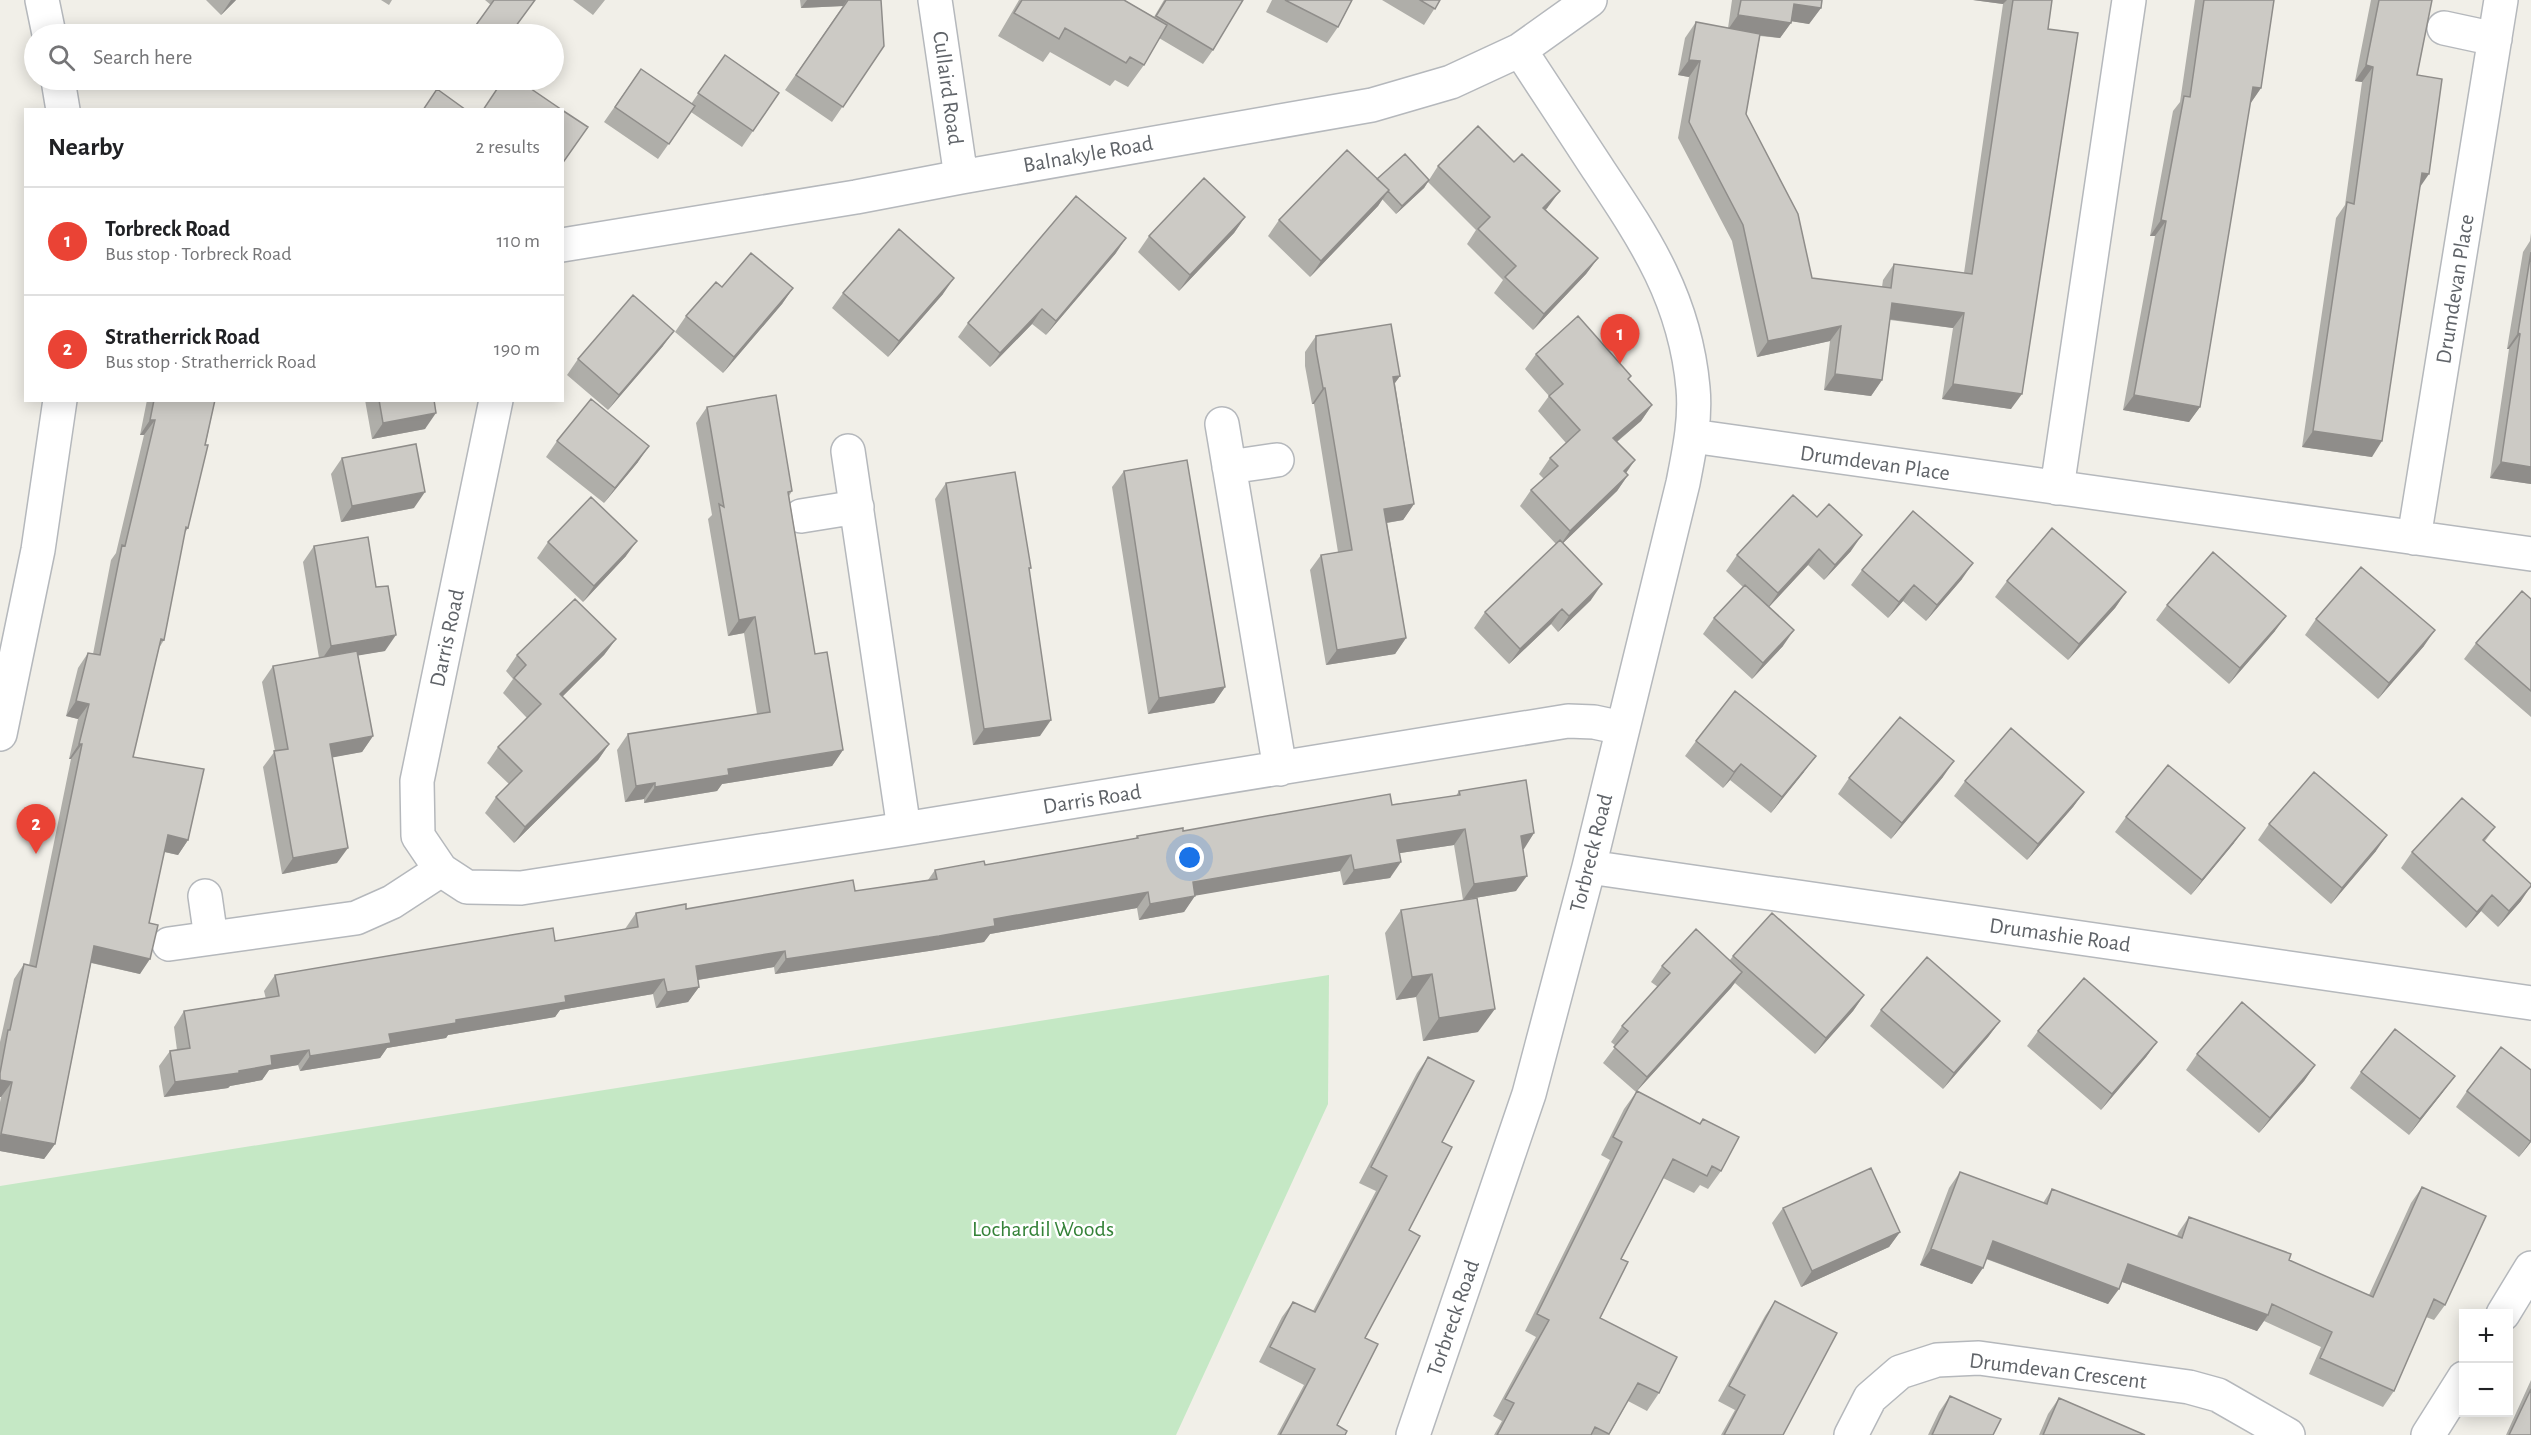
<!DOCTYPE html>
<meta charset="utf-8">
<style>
body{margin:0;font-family:"Alegreya Sans",sans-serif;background:#f2f2f2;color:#202124}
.controls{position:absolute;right:18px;bottom:18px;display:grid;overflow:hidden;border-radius:0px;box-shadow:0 3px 15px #0003}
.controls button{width:54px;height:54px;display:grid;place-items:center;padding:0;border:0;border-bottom:2px solid #e0e0e0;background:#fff;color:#202124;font:30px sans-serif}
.you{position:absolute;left:1190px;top:858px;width:21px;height:21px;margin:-15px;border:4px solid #fff;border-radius:50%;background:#1a73e8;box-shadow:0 0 0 9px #1a73e833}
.badge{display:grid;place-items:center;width:39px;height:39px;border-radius:50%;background:#ea4335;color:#fff;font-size:20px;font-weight:700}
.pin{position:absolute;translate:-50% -50px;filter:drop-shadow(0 2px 3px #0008)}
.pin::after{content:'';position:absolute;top:32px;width:21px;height:18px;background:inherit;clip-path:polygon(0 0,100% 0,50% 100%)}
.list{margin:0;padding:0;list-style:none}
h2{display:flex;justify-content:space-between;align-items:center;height:78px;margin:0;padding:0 24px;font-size:26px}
h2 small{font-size:20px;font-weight:400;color:#757577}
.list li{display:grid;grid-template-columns:39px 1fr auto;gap:18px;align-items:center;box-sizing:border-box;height:108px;padding:0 24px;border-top:2px solid #e0e0e0}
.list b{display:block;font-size:22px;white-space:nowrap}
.list p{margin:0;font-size:20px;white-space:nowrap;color:#757577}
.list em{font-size:20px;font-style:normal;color:#757577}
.icon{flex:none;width:33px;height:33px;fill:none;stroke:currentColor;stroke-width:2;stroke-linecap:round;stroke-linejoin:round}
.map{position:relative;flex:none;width:2531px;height:1435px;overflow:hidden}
.search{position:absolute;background:#fff;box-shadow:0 3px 15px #0003;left:24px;top:24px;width:540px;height:66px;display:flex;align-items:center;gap:15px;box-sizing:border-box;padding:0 21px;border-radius:33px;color:#757577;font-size:22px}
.panel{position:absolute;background:#fff;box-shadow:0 3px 15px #0003;left:24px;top:108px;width:540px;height:294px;border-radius:0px}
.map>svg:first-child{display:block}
</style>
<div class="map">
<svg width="2531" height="1435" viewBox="0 0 2531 1435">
<rect width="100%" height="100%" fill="#f1efe8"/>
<path fill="#c5e8c5" d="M 1329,975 L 1328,1104 L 1176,1435 L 0,1435 L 0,1186 Z"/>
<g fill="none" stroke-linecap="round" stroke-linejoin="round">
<defs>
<path id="minor" d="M 42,0 L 49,34
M 935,0 L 961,177
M 2444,28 L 2495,39
M 58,80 L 63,110
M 562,245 L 856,197 L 961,177 L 1372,105 L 1451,82 L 1520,50 L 1590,0
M 496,400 L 417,781 L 418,836 L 441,870 L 467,887 L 521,888 L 904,829 L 1568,721 L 1594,722 L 1622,728
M 1222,424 L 1280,769
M 1692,436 L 2531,554
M 848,451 L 904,829
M 1229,467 L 1277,460
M 2057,488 L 2129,0
M 801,516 L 857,507
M 2414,538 L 2501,0
M 0,734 L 38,550 L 60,400
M 1589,867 L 2531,1003
M 205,896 L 211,938
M 169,944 L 356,918 L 392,902 L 441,870
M 2503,1314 L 2531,1268
M 1413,1435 L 1529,1094 L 1589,867 L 1683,483 C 1689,452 1696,420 1693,388 C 1685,299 1646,241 1598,169 C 1572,129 1546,90 1520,50
M 1851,1435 L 1870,1398 L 1900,1372 L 1937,1360 L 1979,1358 L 2189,1387 L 2218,1395 L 2288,1435
M 2428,1435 L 2464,1378"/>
</defs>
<use href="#minor" stroke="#b5b8bc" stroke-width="36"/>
<use href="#minor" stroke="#fff" stroke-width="33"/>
</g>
<path fill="#afaea9" d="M 206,0 L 236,0 L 221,15 Z
M 381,0 L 392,0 L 389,5 Z
M 485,0 L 535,0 L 510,34 L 470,34 L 491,5 Z
M 573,0 L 605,0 L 593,15 Z
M 800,0 L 881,0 L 884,46 L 832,122 L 785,90 L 843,6 L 801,8 Z
M 1019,0 L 1124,0 L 1154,17 L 1164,0 L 1243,0 L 1213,50 L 1203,64 L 1159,38 L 1144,65 L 1128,87 L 1115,80 L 1110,86 L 1050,52 L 1043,62 L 998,36 Z
M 1272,0 L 1352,0 L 1338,27 L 1327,43 L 1266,12 Z
M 1382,0 L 1440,0 L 1424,25 Z
M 1732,0 L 1822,0 L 1821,8 L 1809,24 L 1792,21 L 1780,38 L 1760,36 L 1746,114 L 1812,278 L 1882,287 L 1883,280 L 1894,264 L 1964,273 L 2003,4 L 1973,0 L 2052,0 L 2048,29 L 2011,409 L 1942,399 L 1953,328 L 1890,320 L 1882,380 L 1871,396 L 1824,390 L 1830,341 L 1757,357 L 1732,241 L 1678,138 L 1689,77 L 1678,75 L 1685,38 L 1696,22 L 1728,28 Z
M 2195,0 L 2274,0 L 2261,88 L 2250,104 L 2200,407 L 2189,422 L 2123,410 L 2155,236 L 2150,236 L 2173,111 L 2180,102 Z
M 2371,0 L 2432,0 L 2417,75 L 2420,187 L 2372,457 L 2302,447 L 2336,218 L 2345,205 L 2362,82 L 2355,81 Z
M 725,55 L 779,93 L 742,147 L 691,112 L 658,159 L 604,122 L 641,69 L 691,104 Z
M 1438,166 L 1548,207 L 1546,210 L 1598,258 L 1586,274 L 1533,330 L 1494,293 L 1503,280 L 1467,244 L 1476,230 L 1428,182 L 1424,188 L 1396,214 L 1382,199 L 1378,206 L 1310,277 L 1268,236 L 1279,220 L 1377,179 L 1429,180 Z
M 1245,217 L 1234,233 L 1179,291 L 1138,252 L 1149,236 Z
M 2531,233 L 2531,484 L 2490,478 L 2509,349 L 2507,349 L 2523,252 L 2530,241 Z
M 1116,253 L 1046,335 L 1032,324 L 990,367 L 958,337 L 968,323 Z
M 722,287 L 793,288 L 782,304 L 723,373 L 675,332 L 686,316 Z
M 843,293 L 943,294 L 888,357 L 832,308 Z
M 1316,336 L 1400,376 L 1395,383 L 1414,504 L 1403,520 L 1387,523 L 1406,638 L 1395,654 L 1326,665 L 1310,570 L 1321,555 L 1338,552 L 1314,404 L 1312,404 L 1305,366 L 1305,352 Z
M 663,346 L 608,410 L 567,375 L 578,359 Z
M 1536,354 L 1629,380 L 1652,405 L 1641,421 L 1617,442 L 1626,473 L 1628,475 L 1617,491 L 1563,543 L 1591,600 L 1558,632 L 1551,624 L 1509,664 L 1474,628 L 1485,612 L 1556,544 L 1520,506 L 1531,490 L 1544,479 L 1539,474 L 1550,458 L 1566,443 L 1538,411 L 1549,396 L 1525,369 Z
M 147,400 L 215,400 L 188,528 L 184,534 L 164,640 L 159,648 L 133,757 L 188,840 L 178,855 L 164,852 L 149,923 L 140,974 L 91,963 L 55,1144 L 44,1159 L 0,1151 L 0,1102 L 1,1097 L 0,1097 L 0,1042 L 14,979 L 24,964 L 29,965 L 71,759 L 69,759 L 78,719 L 66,716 L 78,668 L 88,653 L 93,654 L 111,560 L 116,553 L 144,435 L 140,435 Z
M 365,400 L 434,400 L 425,429 L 372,439 Z
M 707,407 L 792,491 L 789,496 L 815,654 L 843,750 L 832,766 L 722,784 L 717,791 L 644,803 L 644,799 L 625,802 L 617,750 L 628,734 L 757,714 L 744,633 L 728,636 L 708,519 L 712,515 L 696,423 Z
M 557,441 L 638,462 L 604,503 L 546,457 Z
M 342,458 L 414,508 L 341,522 L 331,474 Z
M 1124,471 L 1225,687 L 1214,703 L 1148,714 L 1112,487 Z
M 946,483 L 1031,568 L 1029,570 L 1040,736 L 973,745 L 935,499 Z
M 1793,495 L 1851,551 L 1824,580 L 1808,565 L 1769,607 L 1783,646 L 1752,679 L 1703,634 L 1714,618 L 1743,587 L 1726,571 L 1737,555 Z
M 548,542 L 626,556 L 583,602 L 537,558 Z
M 314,546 L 385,651 L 358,655 L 373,736 L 362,752 L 332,757 L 337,863 L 282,874 L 263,767 L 275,751 L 262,682 L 273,666 L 319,658 L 303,562 Z
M 1862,570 L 1962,579 L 1926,621 L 1903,601 L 1888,618 L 1851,585 Z
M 2007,581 L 2126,592 L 2115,608 L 2068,660 L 1995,597 Z
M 2531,599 L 2531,717 L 2464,659 L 2476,643 Z
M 2167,605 L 2275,631 L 2229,684 L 2156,620 Z
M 2316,619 L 2424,646 L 2378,699 L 2305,635 Z
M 616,639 L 604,655 L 562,697 L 609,744 L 598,760 L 514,843 L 485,813 L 496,797 L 509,784 L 487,763 L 498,747 L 527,718 L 503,693 L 513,679 L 506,671 L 517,655 Z
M 1696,741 L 1804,772 L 1771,813 L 1730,780 L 1723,788 L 1685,756 Z
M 1943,777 L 1891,839 L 1838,794 L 1849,778 Z
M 1965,781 L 2084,792 L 2073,807 L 2027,860 L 1954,796 Z
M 1459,791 L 1534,833 L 1523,849 L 1516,891 L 1463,900 L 1454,845 L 1400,853 L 1390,878 L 1343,885 L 1340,871 L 1195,895 L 1184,912 L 1139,920 L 1137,908 L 990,934 L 984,942 L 929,951 L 775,974 L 774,967 L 698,980 L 699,987 L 688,1002 L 656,1008 L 653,994 L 560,1010 L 555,1017 L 448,1035 L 446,1038 L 387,1048 L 380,1058 L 300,1071 L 298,1065 L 269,1070 L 262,1080 L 230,1086 L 228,1088 L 164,1097 L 159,1066 L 170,1051 L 177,1050 L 174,1027 L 184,1011 L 266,999 L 264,991 L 275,975 L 555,941 L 625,929 L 636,913 L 686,909 L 855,891 L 928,880 L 935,870 L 985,865 L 1135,839 L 1137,836 L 1183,831 L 1456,796 Z
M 2126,817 L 2234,843 L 2191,895 L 2115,832 Z
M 2269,824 L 2376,851 L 2331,904 L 2258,840 Z
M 2495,827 L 2485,841 L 2521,901 L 2498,927 L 2481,911 L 2466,928 L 2401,868 L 2412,852 Z
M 1401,910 L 1478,1032 L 1423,1041 L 1416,997 L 1396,1000 L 1385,933 Z
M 1733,956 L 1864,995 L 1853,1011 L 1815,1054 L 1735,983 L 1636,1092 L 1603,1063 L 1616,1046 L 1611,1042 L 1622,1026 L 1658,987 L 1651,982 L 1662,966 L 1730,960 Z
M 1881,1010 L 2000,1021 L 1988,1037 L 1943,1089 L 1870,1026 Z
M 2038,1031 L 2157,1042 L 2146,1057 L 2101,1110 L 2027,1046 Z
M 2197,1054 L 2315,1065 L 2304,1081 L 2259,1133 L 2186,1070 Z
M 1428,1057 L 1442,1142 L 1409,1230 L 1365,1338 L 1337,1425 L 1345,1435 L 1277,1435 L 1304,1385 L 1259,1362 L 1282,1317 L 1293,1302 L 1313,1311 L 1376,1191 L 1359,1183 L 1417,1073 Z
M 2361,1072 L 2443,1092 L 2409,1135 L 2350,1088 Z
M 1637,1091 L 1700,1124 L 1703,1119 L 1721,1171 L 1708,1189 L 1700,1185 L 1694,1193 L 1663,1178 L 1621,1259 L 1600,1318 L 1659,1393 L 1647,1411 L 1628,1401 L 1609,1435 L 1494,1435 L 1502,1421 L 1493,1416 L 1536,1337 L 1525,1331 L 1610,1160 L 1601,1155 L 1624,1109 Z
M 2467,1091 L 2531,1142 L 2519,1157 L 2456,1107 Z
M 1960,1172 L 2043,1203 L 2052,1189 L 2177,1236 L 2178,1233 L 2189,1217 L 2369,1295 L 2411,1203 L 2422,1187 L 2445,1305 L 2434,1320 L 2426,1317 L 2394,1391 L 2383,1407 L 2309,1374 L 2321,1347 L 2264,1321 L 2257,1331 L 2122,1282 L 2108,1304 L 1986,1259 L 1972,1284 L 1920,1265 L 1949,1188 Z
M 1783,1208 L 1900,1232 L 1889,1247 L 1801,1287 L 1772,1223 Z
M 1775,1301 L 1783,1435 L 1721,1435 L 1735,1410 L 1718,1401 L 1765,1316 Z
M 2531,1380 L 2531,1435 L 2506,1435 Z
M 1950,1396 L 1993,1435 L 1928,1435 L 1939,1412 Z
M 2059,1398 L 2145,1435 L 2039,1435 L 2048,1414 Z"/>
<path fill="#8f8d8a" d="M 231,0 L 236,0 L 221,15 Z
M 807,0 L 847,0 L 843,6 L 801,8 Z
M 1973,0 L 2007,0 L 2003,4 Z
M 1794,4 L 1821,8 L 1809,24 L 1783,20 Z
M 1738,15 L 1791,23 L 1780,38 L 1727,31 Z
M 1689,60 L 1700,61 L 1689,77 L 1678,75 Z
M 2366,65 L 2373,67 L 2362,82 L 2355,81 Z
M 2253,87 L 2261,88 L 2250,104 Z
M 2422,173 L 2429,174 L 2418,190 Z
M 1429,180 L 1424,188 L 1396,214 L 1402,206 Z
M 1389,190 L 1378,206 L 1310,277 L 1321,261 Z
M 1560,191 L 1548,207 L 1532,223 L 1543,208 Z
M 1245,217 L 1234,233 L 1179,291 L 1190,275 Z
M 2161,220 L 2166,221 L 2155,236 L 2150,236 Z
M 1126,238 L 1116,253 L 1046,335 L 1056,321 Z
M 1598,258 L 1586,274 L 1533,330 L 1544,314 Z
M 954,278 L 943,294 L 888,357 L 899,341 Z
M 793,288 L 782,304 L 723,373 L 734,357 Z
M 1892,303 L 1964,313 L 1953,328 L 1881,318 Z
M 1042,309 L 1032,324 L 990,367 L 1000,353 Z
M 1841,326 L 1830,341 L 1757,357 L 1768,341 Z
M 674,331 L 663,346 L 608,410 L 619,395 Z
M 2518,333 L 2520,334 L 2509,349 L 2507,349 Z
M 1835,374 L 1882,380 L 1871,396 L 1824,390 Z
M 1400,376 L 1389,391 L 1393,377 Z
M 1953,384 L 2022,394 L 2011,409 L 1942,399 Z
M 1323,388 L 1325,388 L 1314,404 L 1312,404 Z
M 2134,395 L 2200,407 L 2189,422 L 2123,410 Z
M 1652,405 L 1641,421 L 1602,454 L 1613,438 Z
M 436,413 L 425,429 L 372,439 L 383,423 Z
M 150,420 L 155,420 L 144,435 L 140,435 Z
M 2313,431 L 2382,441 L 2372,457 L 2302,447 Z
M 649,446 L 638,462 L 604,503 L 615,488 Z
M 1635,460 L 1624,476 L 1624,471 Z
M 2501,462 L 2531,467 L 2531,484 L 2490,478 Z
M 1628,475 L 1617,491 L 1559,547 L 1570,531 Z
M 425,492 L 414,508 L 341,522 L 352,506 Z
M 1414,504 L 1403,520 L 1373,525 L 1384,509 Z
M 1862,535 L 1851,551 L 1824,580 L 1835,565 Z
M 637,541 L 626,556 L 583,602 L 594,586 Z
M 1819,549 L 1808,565 L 1767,609 L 1778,593 Z
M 1973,563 L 1962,579 L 1926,621 L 1937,605 Z
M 1602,584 L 1591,600 L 1558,632 L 1569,616 Z
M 1914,585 L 1903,601 L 1888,618 L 1899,602 Z
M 2126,592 L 2115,608 L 2068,660 L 2079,644 Z
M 1562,609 L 1551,624 L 1509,664 L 1520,649 Z
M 2286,616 L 2275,631 L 2229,684 L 2240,668 Z
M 755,617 L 744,633 L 728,636 L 739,620 Z
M 1794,630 L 1783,646 L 1752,679 L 1763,663 Z
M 2435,630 L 2424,646 L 2378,699 L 2389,683 Z
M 396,635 L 385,651 L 320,662 L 331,646 Z
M 1406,638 L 1395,654 L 1326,665 L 1337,650 Z
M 616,639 L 604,655 L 549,710 L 560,694 Z
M 1225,687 L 1214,703 L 1148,714 L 1159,698 Z
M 76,701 L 89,704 L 78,719 L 66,716 Z
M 1051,720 L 1040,736 L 973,745 L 984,729 Z
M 373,736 L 362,752 L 319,760 L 330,744 Z
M 79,744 L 82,744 L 71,759 L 69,759 Z
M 609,744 L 598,760 L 514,843 L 525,827 Z
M 843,750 L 832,766 L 722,784 L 717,791 L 644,803 L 655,787 L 728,769 Z
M 1816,756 L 1804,772 L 1771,813 L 1782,797 Z
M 1954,761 L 1943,777 L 1891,839 L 1902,823 Z
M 1741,764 L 1730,780 L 1723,788 L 1734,772 Z
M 655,783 L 644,799 L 625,802 L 636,786 Z
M 2084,792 L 2073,807 L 2027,860 L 2038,844 Z
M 2245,828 L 2234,843 L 2191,895 L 2202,880 Z
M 1465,829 L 1454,845 L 1387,855 L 1397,840 Z
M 1534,833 L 1524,849 L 1510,851 L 1521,836 Z
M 168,835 L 188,840 L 178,855 L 157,850 Z
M 2387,835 L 2376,851 L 2331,904 L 2342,888 Z
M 348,848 L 337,863 L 282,874 L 293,858 Z
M 1351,855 L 1340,871 L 1182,898 L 1193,882 Z
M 1401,862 L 1390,878 L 1343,885 L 1354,870 Z
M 1527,876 L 1516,891 L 1463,900 L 1474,884 Z
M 2531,886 L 2521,901 L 2498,927 L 2509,911 Z
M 1148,892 L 1137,908 L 990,934 L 984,942 L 929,951 L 775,974 L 786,959 L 994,919 Z
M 2492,895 L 2481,911 L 2466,928 L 2477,912 Z
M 1195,896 L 1184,912 L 1139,920 L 1150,904 Z
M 94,946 L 150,959 L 140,974 L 84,961 Z
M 785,951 L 774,967 L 685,982 L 696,966 Z
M 1742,972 L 1731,988 L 1636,1092 L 1647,1077 Z
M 1432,974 L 1416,997 L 1396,1000 L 1412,977 Z
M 664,979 L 653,994 L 560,1010 L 555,1017 L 448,1035 L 446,1038 L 387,1048 L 380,1058 L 300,1071 L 310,1056 L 389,1034 L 565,996 Z
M 699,987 L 688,1002 L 656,1008 L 667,992 Z
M 1864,995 L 1853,1011 L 1815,1054 L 1826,1038 Z
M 1495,1009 L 1478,1032 L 1423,1041 L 1439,1018 Z
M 2000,1021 L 1988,1037 L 1943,1089 L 1954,1073 Z
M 2157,1042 L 2146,1057 L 2101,1110 L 2112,1094 Z
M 309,1050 L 298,1065 L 269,1070 L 262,1080 L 230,1086 L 228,1088 L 164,1097 L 175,1082 L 239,1071 L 271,1056 Z
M 2315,1065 L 2304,1081 L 2259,1133 L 2270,1118 Z
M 2455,1076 L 2443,1092 L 2409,1135 L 2420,1119 Z
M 0,1080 L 12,1082 L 1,1097 L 0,1097 Z
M 1,1134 L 55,1144 L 44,1159 L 0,1151 L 0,1135 Z
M 2531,1140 L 2531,1142 L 2519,1157 Z
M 1900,1232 L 1889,1247 L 1801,1287 L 1812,1271 Z
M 1993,1241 L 2119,1289 L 2108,1304 L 1982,1257 Z
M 1931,1249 L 1983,1268 L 1972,1284 L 1920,1265 Z
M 2128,1264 L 2268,1315 L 2257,1331 L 2117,1280 Z"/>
<path fill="#cccac5" stroke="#8f8d8a" stroke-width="1.5" d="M 494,0 L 535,0 L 510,34 L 489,34 L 476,25 Z
M 848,0 L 881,0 L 884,46 L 843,107 L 796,75 Z
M 1022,0 L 1124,0 L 1167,25 L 1144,65 L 1130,57 L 1126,63 L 1065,28 L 1059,39 L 1014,13 Z
M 1166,0 L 1243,0 L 1213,50 L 1156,16 Z
M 1285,0 L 1352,0 L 1338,27 Z
M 1420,0 L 1440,0 L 1435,9 Z
M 1741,0 L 1822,0 L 1821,8 L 1794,4 L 1791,23 L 1738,15 Z
M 2013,0 L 2052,0 L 2048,29 L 2078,33 L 2022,394 L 1953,384 L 1964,313 L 1892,303 L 1882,380 L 1835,374 L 1841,326 L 1768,341 L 1743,225 L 1689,122 L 1700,61 L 1689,60 L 1696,22 L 1760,34 L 1746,114 L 1798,214 L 1812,278 L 1891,288 L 1894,264 L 1972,274 Z
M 2204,0 L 2274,0 L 2261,88 L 2253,87 L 2200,407 L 2134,395 L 2166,221 L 2161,220 L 2184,96 L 2190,97 Z
M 2379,0 L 2432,0 L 2417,75 L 2442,79 L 2429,174 L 2422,173 L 2382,441 L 2313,431 L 2347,202 L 2354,204 L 2373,67 L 2366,65 Z
M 725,55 L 779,93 L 753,131 L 698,93 Z
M 641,69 L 695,106 L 669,144 L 615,107 Z
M 503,80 L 518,80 L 562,110 L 483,110 Z
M 437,89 L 466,110 L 423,110 Z
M 562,110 L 588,127 L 562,164 Z
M 1478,126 L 1514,162 L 1522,154 L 1560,191 L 1543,208 L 1598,258 L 1544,314 L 1505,277 L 1516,266 L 1478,229 L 1490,217 L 1438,166 Z
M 1347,150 L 1389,190 L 1321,261 L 1279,220 Z
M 1405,154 L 1429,180 L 1402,206 L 1388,191 L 1389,190 L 1377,179 Z
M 1204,178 L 1245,217 L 1190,275 L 1149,236 Z
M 1076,196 L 1126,238 L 1056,321 L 1042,309 L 1000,353 L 968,323 Z
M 899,229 L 954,278 L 899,341 L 843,293 Z
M 2531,252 L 2531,467 L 2501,462 L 2520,334 L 2518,333 Z
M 751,253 L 793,288 L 734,357 L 686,316 L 716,282 L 722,287 Z
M 633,295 L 674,331 L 619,395 L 578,359 Z
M 1578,316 L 1631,376 L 1628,379 L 1652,405 L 1613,438 L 1635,460 L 1624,471 L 1628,475 L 1570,531 L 1531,490 L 1558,466 L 1550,458 L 1580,430 L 1549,396 L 1563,384 L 1536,354 Z
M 1391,324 L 1400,376 L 1393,377 L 1414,504 L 1384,509 L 1406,638 L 1337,650 L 1321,555 L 1352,550 L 1325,388 L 1323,388 L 1316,350 L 1316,336 Z
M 776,395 L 792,491 L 788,492 L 815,654 L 827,652 L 843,750 L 728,769 L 729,775 L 655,787 L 655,783 L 636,786 L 628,734 L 770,712 L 755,617 L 739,620 L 719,504 L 724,507 L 707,407 Z
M 591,399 L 649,446 L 615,488 L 557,441 Z
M 154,400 L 215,400 L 205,445 L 208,445 L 188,528 L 186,527 L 164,640 L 161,639 L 133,757 L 204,769 L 188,840 L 168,835 L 149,923 L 158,925 L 150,959 L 94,946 L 55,1144 L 1,1134 L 12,1082 L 0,1080 L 0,1073 L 8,1030 L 10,1030 L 24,964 L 36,967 L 82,744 L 79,744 L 89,704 L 76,701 L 88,653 L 100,655 L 122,545 L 125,546 L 155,420 L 150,420 Z
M 379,400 L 434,400 L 436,413 L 383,423 Z
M 416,444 L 425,492 L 352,506 L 342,458 Z
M 1187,460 L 1225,687 L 1159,698 L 1124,471 Z
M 1015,472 L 1031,568 L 1029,568 L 1051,720 L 984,729 L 946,483 Z
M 1793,495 L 1817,517 L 1829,504 L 1862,535 L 1835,565 L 1819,549 L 1778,593 L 1737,555 Z
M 591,497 L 637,541 L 594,586 L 548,542 Z
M 1913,511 L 1973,563 L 1937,605 L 1914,585 L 1899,602 L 1862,570 Z
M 2052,528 L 2126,592 L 2079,644 L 2007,581 Z
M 368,537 L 376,587 L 388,586 L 396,635 L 331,646 L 314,546 Z
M 1560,540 L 1602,584 L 1569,616 L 1562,609 L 1520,649 L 1485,612 Z
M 2213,552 L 2286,616 L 2240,668 L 2167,605 Z
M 2361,567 L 2435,630 L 2389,683 L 2316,619 Z
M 1745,585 L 1794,630 L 1763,663 L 1714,618 Z
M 2522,591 L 2531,599 L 2531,691 L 2476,643 Z
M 575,599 L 616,639 L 560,694 L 609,744 L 525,827 L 496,797 L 522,771 L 498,747 L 541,704 L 514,678 L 526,665 L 517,655 Z
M 357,651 L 373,736 L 330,744 L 348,848 L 293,858 L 274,751 L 288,749 L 273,666 Z
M 1735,691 L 1816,756 L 1782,797 L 1741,764 L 1734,772 L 1696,741 Z
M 1900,717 L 1954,761 L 1902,823 L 1849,778 Z
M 2011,728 L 2084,792 L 2038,844 L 1965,781 Z
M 2168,765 L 2245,828 L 2202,880 L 2126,817 Z
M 2314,772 L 2387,835 L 2342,888 L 2269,824 Z
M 1526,780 L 1534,833 L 1521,836 L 1527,876 L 1474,884 L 1465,829 L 1397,840 L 1401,862 L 1354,870 L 1351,855 L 1193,882 L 1195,896 L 1150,904 L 1148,892 L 994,919 L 995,926 L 939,936 L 786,959 L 785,951 L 696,966 L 699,987 L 667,992 L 664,979 L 565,996 L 566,1002 L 456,1020 L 456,1023 L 389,1034 L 391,1043 L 310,1056 L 309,1050 L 271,1056 L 272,1065 L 239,1071 L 239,1073 L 175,1082 L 170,1051 L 190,1048 L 184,1011 L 279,996 L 275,975 L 553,928 L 555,941 L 638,927 L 636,913 L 686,904 L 686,909 L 853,880 L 855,891 L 937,879 L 935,870 L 984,861 L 985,865 L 1138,838 L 1137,836 L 1183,828 L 1183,831 L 1390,794 L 1392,805 L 1460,795 L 1459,791 Z
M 2462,798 L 2495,827 L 2483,840 L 2531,884 L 2531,886 L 2509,911 L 2492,895 L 2477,912 L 2412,852 Z
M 1477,898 L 1495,1009 L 1439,1018 L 1432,974 L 1412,977 L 1401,910 Z
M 1772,913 L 1864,995 L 1826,1038 L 1733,956 Z
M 1696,929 L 1742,972 L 1647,1077 L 1614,1047 L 1628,1031 L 1622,1026 L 1670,973 L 1662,966 Z
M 1927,957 L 2000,1021 L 1954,1073 L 1881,1010 Z
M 2084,978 L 2157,1042 L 2112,1094 L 2038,1031 Z
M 2242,1002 L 2315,1065 L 2270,1118 L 2197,1054 Z
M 2395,1029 L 2455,1076 L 2420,1119 L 2361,1072 Z
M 2501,1047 L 2531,1070 L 2531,1140 L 2530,1141 L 2467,1091 Z
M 1428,1057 L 1474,1081 L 1442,1142 L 1452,1147 L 1409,1230 L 1420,1236 L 1365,1338 L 1378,1344 L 1337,1425 L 1347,1431 L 1345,1435 L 1280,1435 L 1315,1369 L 1270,1347 L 1293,1302 L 1315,1312 L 1387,1176 L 1371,1167 Z
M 1637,1091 L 1700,1124 L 1703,1119 L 1739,1137 L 1721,1171 L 1712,1166 L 1707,1176 L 1673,1159 L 1621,1259 L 1628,1262 L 1600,1318 L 1677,1357 L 1659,1393 L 1638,1383 L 1609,1434 L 1595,1427 L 1591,1435 L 1497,1435 L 1514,1403 L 1505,1399 L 1549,1320 L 1537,1314 L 1622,1142 L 1613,1137 Z
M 1871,1168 L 1900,1232 L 1812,1271 L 1783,1208 Z
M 1960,1172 L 2047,1204 L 2052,1189 L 2182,1238 L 2189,1217 L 2291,1254 L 2289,1260 L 2373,1297 L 2422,1187 L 2486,1216 L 2445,1305 L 2434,1299 L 2394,1391 L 2320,1358 L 2332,1332 L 2272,1304 L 2268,1315 L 2128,1264 L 2119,1289 L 1993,1241 L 1983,1268 L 1931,1249 Z
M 1775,1301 L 1837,1333 L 1783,1435 L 1724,1435 L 1745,1395 L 1729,1386 Z
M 2531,1389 L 2531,1435 L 2509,1435 Z
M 1950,1396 L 2001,1419 L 1993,1435 L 1932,1435 Z
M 2059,1398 L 2145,1435 L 2043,1435 Z"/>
<g text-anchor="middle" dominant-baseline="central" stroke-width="5" stroke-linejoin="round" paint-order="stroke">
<g font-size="22" fill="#5f6368" stroke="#fff">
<text transform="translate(948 88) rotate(82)">Cullaird Road</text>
<text transform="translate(1088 154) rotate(-10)">Balnakyle Road</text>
<text transform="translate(2455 289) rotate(-81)">Drumdevan Place</text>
<text transform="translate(1875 463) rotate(8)">Drumdevan Place</text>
<text transform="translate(447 638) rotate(-78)">Darris Road</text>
<text transform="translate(1092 799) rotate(-9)">Darris Road</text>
<text transform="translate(1591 853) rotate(-76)">Torbreck Road</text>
<text transform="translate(2060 935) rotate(8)">Drumashie Road</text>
<text transform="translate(1453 1318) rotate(-71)">Torbreck Road</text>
<text transform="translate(2058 1371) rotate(7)">Drumdevan Crescent</text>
</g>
<g font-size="22" fill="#348238" stroke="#fff">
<text x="1043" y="1229">Lochardil Woods</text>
</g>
</g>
</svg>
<div class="controls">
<button>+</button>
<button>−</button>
</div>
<div class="you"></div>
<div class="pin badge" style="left:1620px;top:364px">1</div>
<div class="pin badge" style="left:36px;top:854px">2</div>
<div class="search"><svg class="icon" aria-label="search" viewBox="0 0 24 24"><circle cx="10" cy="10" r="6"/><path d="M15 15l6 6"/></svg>Search here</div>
<section class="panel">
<h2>Nearby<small>2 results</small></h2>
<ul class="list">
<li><span class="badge">1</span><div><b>Torbreck Road</b><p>Bus stop · Torbreck Road</p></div><em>110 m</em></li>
<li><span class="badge">2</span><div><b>Stratherrick Road</b><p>Bus stop · Stratherrick Road</p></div><em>190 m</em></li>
</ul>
</section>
</div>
